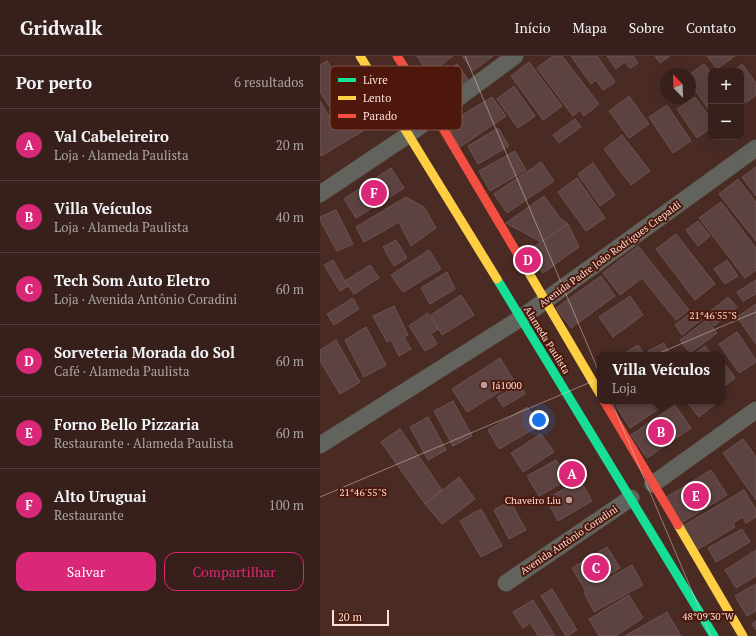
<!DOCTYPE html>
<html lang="pt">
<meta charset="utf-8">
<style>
body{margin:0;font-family:"PT Serif",serif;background:#422d28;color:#f1f3f6}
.controls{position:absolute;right:12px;top:12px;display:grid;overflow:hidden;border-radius:8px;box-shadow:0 4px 16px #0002}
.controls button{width:36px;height:36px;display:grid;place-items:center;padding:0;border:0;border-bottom:1px solid #513e3a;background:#37201b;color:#f1f3f6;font:20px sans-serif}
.compass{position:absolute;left:340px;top:12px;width:36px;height:36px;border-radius:50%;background:#37201b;box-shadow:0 4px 16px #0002;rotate:337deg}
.scale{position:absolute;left:12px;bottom:10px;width:57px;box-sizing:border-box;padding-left:4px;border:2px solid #fbded7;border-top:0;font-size:11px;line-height:14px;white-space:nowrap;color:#fbded7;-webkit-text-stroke:3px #4d170b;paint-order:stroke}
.you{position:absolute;left:219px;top:364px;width:14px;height:14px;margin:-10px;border:3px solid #fff;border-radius:50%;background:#1a73e8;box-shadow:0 0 0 6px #1a73e833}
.badge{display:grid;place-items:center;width:26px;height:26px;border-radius:50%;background:#db2777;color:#fff;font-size:13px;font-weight:700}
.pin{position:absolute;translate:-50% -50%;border:2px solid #fff;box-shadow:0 1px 4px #0006}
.popup{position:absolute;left:277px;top:296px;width:128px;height:52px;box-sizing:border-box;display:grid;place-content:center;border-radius:8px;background:#37201b;filter:drop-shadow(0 1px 3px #0005);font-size:13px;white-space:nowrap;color:#aaa3a3}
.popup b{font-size:15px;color:#f1f3f6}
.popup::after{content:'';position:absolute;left:50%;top:100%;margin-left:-8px;border:8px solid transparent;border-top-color:#37201b}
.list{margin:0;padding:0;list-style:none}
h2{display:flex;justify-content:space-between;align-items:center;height:52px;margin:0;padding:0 16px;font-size:17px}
h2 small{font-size:13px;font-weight:400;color:#aaa3a3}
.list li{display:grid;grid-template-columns:26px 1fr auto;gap:12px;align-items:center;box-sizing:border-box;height:72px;padding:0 16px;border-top:1px solid #513e3a}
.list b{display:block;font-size:15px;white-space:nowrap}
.list p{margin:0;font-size:13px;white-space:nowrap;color:#aaa3a3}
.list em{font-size:13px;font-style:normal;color:#aaa3a3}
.actions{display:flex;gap:8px;padding:12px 16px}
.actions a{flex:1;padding:9px 0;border:1px solid #db2777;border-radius:12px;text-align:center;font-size:14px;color:#db2777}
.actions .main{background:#db2777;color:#fff}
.map{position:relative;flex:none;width:436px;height:580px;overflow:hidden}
header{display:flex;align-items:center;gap:24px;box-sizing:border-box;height:56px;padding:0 20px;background:#37201b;border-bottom:1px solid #513e3a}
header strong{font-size:19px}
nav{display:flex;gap:22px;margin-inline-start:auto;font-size:14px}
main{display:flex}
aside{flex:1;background:#37201b}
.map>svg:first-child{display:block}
</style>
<header>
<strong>Gridwalk</strong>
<nav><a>Início</a><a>Mapa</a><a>Sobre</a><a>Contato</a></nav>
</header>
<main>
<aside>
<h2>Por perto<small>6 resultados</small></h2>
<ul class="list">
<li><span class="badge">A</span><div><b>Val Cabeleireiro</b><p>Loja · Alameda Paulista</p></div><em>20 m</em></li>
<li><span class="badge">B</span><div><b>Villa Veículos</b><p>Loja · Alameda Paulista</p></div><em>40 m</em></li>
<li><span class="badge">C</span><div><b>Tech Som Auto Eletro</b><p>Loja · Avenida Antônio Coradini</p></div><em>60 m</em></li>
<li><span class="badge">D</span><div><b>Sorveteria Morada do Sol</b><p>Café · Alameda Paulista</p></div><em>60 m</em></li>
<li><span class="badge">E</span><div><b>Forno Bello Pizzaria</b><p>Restaurante · Alameda Paulista</p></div><em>60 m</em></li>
<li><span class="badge">F</span><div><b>Alto Uruguai</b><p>Restaurante</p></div><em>100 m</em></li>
</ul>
<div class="actions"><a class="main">Salvar</a><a>Compartilhar</a></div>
</aside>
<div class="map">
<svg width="436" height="580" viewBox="0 0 436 580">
<rect width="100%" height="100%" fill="#492b24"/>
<path fill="#5c4341" stroke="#6c5351" d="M 97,0 L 133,0 L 109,18 Z
M 142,0 L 173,0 L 153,15 Z
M 233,0 L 242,0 L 279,48 L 264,60 L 260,54 L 253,60 L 217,12 Z
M 251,0 L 277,0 L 295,26 L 283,34 L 276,24 L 271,28 Z
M 287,0 L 313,0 L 318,7 L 310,12 L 305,6 L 296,13 Z
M 335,0 L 350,0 L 340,7 Z
M 387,0 L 415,0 L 397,13 Z
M 7,5 L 28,38 L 9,50 L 0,36 L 0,9 Z
M 209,6 L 242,50 L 223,64 L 191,20 Z
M 137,8 L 148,23 L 123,40 L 112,25 Z
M 384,8 L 391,17 L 391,57 L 370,27 L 370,18 Z
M 422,8 L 436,27 L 436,39 L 426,47 L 421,40 L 421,15 L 413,15 Z
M 194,30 L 215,60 L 198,72 L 177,43 Z
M 309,40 L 329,68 L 309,82 L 289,55 Z
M 172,41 L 186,60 L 140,91 L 126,69 Z
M 375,41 L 391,63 L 391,72 L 377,82 L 357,53 Z
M 0,45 L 9,60 L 32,47 L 48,72 L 1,100 L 0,97 Z
M 347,49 L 371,85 L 353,97 L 329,61 Z
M 255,63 L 261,71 L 239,87 L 233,79 Z
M 178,72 L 189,90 L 158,108 L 148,90 Z
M 302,79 L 330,115 L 311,129 L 284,93 Z
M 195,95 L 206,114 L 170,135 L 159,115 Z
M 221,106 L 234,125 L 187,157 L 174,138 Z
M 273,107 L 295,139 L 280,150 L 258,118 Z
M 436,111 L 436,140 L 422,121 Z
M 71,112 L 84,132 L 36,162 L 24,143 Z
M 257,122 L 285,162 L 266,175 L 238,136 Z
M 418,123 L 436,146 L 436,185 L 399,138 Z
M 224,140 L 240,162 L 248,168 L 221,186 L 186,167 Z
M 86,141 L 104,151 L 116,172 L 91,190 L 79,166 L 44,186 L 36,171 Z
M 401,146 L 436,192 L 436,214 L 425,222 L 379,162 Z
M 16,154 L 33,188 L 17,195 L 0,164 L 0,161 Z
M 378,165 L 390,180 L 378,190 L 366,174 Z
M 248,168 L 259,191 L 223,217 L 208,195 Z
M 356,178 L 395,228 L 375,244 L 336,193 Z
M 76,184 L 87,202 L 74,210 L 63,191 Z
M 318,190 L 369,254 L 356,264 L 322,222 L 300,239 L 283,217 Z
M 109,194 L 121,213 L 83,236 L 71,219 Z
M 13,204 L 28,230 L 20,235 L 4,209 Z
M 407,204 L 418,220 L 405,228 L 394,213 Z
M 50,209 L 59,222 L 34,238 L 25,225 Z
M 127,216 L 135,233 L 110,248 L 101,232 Z
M 281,220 L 295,240 L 251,272 L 236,252 Z
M 436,224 L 436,238 L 423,245 L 417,236 Z
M 141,239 L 154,259 L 122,279 L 111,259 Z
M 310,240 L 323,259 L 293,281 L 279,261 Z
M 408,241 L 417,251 L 394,270 L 386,259 Z
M 33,242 L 39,253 L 14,269 L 7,258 Z
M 436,248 L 436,288 L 417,261 Z
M 74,250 L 88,279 L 84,281 L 91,293 L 79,300 L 71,284 L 67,286 L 53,260 Z
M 374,254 L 381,264 L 362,279 L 355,269 Z
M 108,257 L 118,273 L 111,278 L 117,288 L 105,295 L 89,270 Z
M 387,264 L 397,277 L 370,297 L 360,284 Z
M 46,271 L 66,309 L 44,321 L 25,284 Z
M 417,276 L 436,304 L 436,306 L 419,317 L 399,288 Z
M 16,284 L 40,326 L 20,338 L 0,305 L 0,294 Z
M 344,287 L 350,299 L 330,299 L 328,295 Z
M 318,289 L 325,299 L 302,299 Z
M 385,290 L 391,299 L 373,299 Z
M 180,302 L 195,326 L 147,356 L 132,333 Z
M 404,307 L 415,322 L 402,332 L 402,308 Z
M 200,328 L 205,338 L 183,351 L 177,341 Z
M 133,345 L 152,380 L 133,390 L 114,355 Z
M 304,345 L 336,345 L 340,352 L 310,372 L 296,350 Z
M 366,345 L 393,345 L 395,348 L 379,361 Z
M 355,349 L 371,372 L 327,402 L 311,379 Z
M 207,351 L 219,370 L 179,393 L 168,374 Z
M 108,361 L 126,394 L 108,404 L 90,371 Z
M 80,373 L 122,434 L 105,448 L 61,386 Z
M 221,378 L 234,396 L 203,416 L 191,397 Z
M 423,383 L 436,401 L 436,444 L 403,397 Z
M 236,404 L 244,417 L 254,411 L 258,418 L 219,440 L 207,420 Z
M 391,414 L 407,439 L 361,467 L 345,442 Z
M 139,421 L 155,443 L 122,468 L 105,448 Z
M 260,424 L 272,445 L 238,465 L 226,443 Z
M 424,434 L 436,454 L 436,461 L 426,467 L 423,461 L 413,467 L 415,471 L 377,494 L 363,470 Z
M 190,445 L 206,474 L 189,483 L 174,454 Z
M 161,453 L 182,490 L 161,501 L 140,465 Z
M 422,473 L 430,486 L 396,506 L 388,492 Z
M 287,491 L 300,512 L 265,534 L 252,512 Z
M 436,494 L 436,520 L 416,532 L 405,514 Z
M 312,509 L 323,529 L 274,556 L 264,536 Z
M 436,528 L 436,555 L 427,560 L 415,540 Z
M 232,533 L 257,574 L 247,580 L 246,580 L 221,540 Z
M 309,539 L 323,562 L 295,580 L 279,580 L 269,563 Z
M 213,544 L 235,580 L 218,580 L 210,567 L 203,572 L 193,556 Z
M 347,556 L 361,580 L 305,580 Z
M 436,565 L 436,574 L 432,568 Z"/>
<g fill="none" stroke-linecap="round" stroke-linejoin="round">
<path stroke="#63635d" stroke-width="17" d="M 0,138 L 88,79 L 195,0
M 0,389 L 201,262 L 436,92
M 333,428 L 436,354
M 186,527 L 311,442"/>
<path stroke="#16e098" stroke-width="9" d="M 177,223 L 394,580"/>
<path stroke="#ffcf43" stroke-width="9" d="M 40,0 L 177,223
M 206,212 L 280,338
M 358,469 L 423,580"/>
<path stroke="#f24e42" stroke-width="9" d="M 77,0 L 115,59 L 206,212
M 284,345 L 358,469"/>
</g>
<path fill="none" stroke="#fbded7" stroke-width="1" stroke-opacity="0.45" d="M 145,0 L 391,580M 0,441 L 436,256"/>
<g fill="#bd9f98" stroke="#4d170b" stroke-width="1.5">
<circle cx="164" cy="329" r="4"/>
<circle cx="249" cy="444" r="4"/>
</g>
<g text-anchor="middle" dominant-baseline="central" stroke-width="4" stroke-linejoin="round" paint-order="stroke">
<g font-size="10" fill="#fbded7" stroke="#4d170b">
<text transform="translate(290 198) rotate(-36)">Avenida Padre João Rodrigues Crepaldi</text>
<text transform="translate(227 284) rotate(58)">Alameda Paulista</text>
<text transform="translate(249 484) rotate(-34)">Avenida Antônio Coradini</text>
</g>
<g font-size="10" fill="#fbded7" stroke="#4d170b" text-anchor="start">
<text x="172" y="329">Já1000</text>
<text x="241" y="444" text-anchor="end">Chaveiro Liu</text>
</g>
</g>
<rect x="10" y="10" width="132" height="64" rx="6" fill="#4d170b" stroke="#815348" stroke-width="1"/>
<rect x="18" y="22" width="18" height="4" fill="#16e098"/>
<rect x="18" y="40" width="18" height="4" fill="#ffcf43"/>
<rect x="18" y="58" width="18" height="4" fill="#f24e42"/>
<g font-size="11" fill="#fbded7">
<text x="43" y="28">Livre</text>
<text x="43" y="46">Lento</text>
<text x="43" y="64">Parado</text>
</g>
<g font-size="10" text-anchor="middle" fill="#fbded7" stroke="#4d170b" stroke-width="4" stroke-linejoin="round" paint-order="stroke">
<text x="393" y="263">21°46'55"S</text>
<text x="43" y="440">21°46'55"S</text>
<text x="388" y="564">48°09'30"W</text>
</g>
</svg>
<div class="controls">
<button>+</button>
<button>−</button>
</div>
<svg class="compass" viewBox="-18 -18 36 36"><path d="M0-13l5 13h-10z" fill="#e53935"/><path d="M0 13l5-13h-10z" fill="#aaa3a3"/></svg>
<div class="scale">20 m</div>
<div class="you"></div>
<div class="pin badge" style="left:252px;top:418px">A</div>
<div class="pin badge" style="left:341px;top:376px">B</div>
<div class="popup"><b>Villa Veículos</b>Loja</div>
<div class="pin badge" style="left:276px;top:512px">C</div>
<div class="pin badge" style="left:208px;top:204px">D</div>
<div class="pin badge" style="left:376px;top:440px">E</div>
<div class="pin badge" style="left:54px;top:137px">F</div>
</div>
</main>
